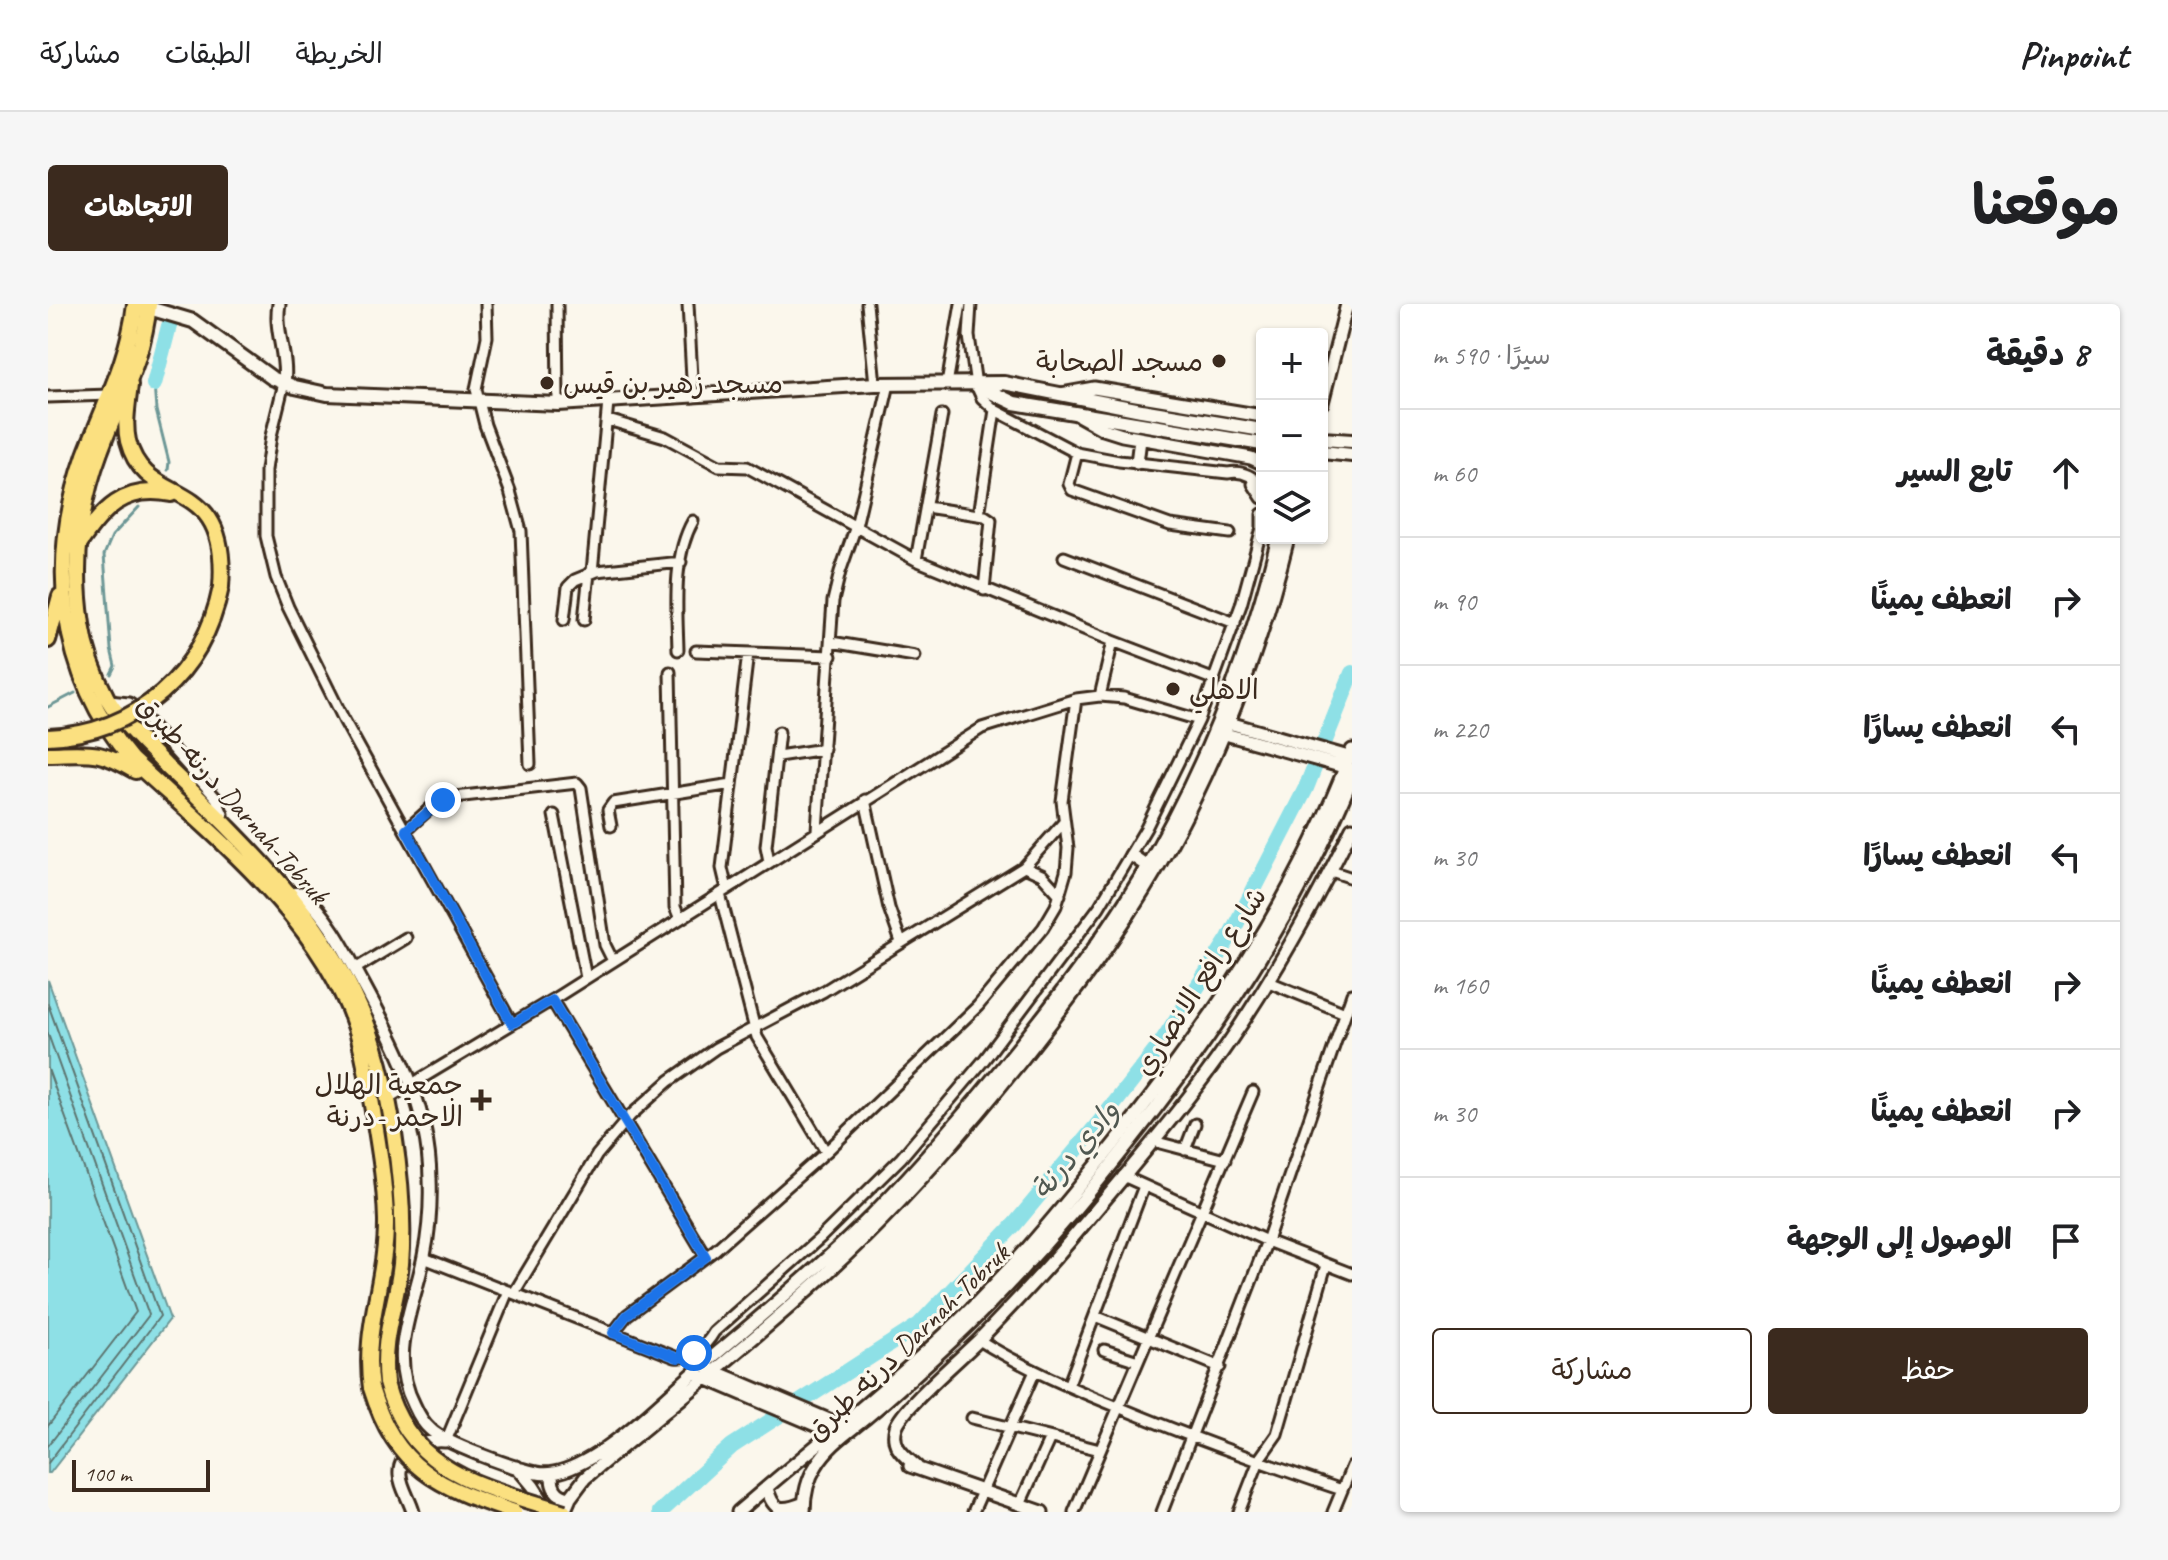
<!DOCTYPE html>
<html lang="ar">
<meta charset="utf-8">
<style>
body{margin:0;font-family:Caveat,"Playpen Sans Arabic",sans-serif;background:#f6f6f6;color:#202124;direction:rtl}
.controls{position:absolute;right:24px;top:24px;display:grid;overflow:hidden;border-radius:8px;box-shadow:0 2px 6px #0004}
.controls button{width:72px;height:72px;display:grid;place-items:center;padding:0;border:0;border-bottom:2px solid #e0e0e0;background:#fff;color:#202124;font:40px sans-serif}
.scale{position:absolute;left:24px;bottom:20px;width:138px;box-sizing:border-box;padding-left:8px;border:4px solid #3b2a1e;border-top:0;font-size:22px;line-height:28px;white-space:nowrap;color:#3b2a1e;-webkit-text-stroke:6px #fbf7ec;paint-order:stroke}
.stop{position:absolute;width:24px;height:24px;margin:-18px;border:6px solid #1a73e8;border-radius:50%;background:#fff}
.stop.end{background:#1a73e8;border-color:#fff;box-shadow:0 2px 8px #0008}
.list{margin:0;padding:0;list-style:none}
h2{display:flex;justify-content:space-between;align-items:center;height:104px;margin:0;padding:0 32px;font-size:34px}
h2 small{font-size:26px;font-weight:400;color:#757577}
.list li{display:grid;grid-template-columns:52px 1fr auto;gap:24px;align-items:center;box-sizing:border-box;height:128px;padding:0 32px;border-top:2px solid #e0e0e0}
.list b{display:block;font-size:30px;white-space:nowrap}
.list em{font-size:26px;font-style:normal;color:#757577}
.actions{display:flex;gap:16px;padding:24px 32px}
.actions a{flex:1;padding:18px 0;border:2px solid #3b2a1e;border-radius:8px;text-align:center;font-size:28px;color:#3b2a1e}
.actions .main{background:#3b2a1e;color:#fff}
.icon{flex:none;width:44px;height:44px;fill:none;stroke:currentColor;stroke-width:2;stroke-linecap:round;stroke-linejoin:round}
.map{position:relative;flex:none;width:1304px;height:1208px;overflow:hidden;direction:ltr;border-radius:8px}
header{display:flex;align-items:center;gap:48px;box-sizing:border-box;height:112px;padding:0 40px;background:#fff;border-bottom:2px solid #e0e0e0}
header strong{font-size:38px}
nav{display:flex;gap:44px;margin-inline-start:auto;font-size:28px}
.intro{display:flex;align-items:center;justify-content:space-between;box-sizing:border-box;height:192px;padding:0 48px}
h1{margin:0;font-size:56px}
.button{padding:20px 36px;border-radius:8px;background:#3b2a1e;color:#fff;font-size:28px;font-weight:700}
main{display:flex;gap:48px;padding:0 48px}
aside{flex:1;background:#fff;border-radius:8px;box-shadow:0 2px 6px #0004}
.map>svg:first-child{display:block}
</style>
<header>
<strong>Pinpoint</strong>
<nav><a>الخريطة</a><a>الطبقات</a><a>مشاركة</a></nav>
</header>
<div class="intro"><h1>موقعنا</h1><a class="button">الاتجاهات</a></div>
<main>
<aside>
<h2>8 دقيقة<small>سيرًا · 590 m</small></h2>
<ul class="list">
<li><svg class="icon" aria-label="ahead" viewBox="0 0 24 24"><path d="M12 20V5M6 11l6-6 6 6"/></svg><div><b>تابع السير</b></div><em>60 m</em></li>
<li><svg class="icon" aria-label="right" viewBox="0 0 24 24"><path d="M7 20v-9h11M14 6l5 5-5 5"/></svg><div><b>انعطف يمينًا</b></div><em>90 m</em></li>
<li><svg class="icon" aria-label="left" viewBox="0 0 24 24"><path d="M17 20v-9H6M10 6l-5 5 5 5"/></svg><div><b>انعطف يسارًا</b></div><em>220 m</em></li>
<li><svg class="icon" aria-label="left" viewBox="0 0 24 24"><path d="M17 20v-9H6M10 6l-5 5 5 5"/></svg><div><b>انعطف يسارًا</b></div><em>30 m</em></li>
<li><svg class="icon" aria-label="right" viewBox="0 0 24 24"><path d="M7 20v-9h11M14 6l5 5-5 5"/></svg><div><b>انعطف يمينًا</b></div><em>160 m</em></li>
<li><svg class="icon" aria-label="right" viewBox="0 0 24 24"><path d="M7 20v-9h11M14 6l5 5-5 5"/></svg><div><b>انعطف يمينًا</b></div><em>30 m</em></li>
<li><svg class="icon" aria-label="arrive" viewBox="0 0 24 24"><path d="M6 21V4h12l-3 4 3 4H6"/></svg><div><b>الوصول إلى الوجهة</b></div></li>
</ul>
<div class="actions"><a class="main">حفظ</a><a>مشاركة</a></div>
</aside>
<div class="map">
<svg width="1304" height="1208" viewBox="0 0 1304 1208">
<rect width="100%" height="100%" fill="#fbf7ec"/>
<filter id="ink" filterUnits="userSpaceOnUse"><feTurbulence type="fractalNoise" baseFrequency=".0125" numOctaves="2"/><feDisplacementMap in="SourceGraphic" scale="16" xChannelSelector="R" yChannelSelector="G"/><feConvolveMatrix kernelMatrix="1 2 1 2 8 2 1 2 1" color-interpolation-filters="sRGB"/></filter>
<g filter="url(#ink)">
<path fill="#8ee0e6" stroke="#6d9796" stroke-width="2" d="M 0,676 L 122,1015 L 2,1169 L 0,1169 Z"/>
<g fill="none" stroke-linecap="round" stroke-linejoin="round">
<path stroke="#5c736e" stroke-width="2" d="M 0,700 L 112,1012 L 0,1159
M 0,730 L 101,1011 L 0,1142
M 0,765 L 88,1008 L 0,1122"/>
<path stroke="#6d9796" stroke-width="3" d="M 106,80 L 108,106 L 121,158 L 120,166
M 63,370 L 67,362 L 63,345 L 56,251 L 64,232 L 91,203
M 0,403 L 27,389"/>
<path stroke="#8ee0e6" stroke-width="16" d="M 106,80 L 121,22
M 612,1208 L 684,1142 L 871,1021 L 967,920 L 1059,809 L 1109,745 L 1181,634 L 1258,484 L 1304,369"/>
<defs>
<path id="minor" d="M 438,0 L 439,33 L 428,85 L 437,121 L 462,187 L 473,227 L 482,460
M 509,0 L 510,100
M 640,0 L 645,93
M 819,0 L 827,80
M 923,0 L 921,32 L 928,81 L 934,94 L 947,106 L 1029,149 L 1071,157 L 1180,169 C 1193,166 1205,172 1214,182
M 236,79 L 223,132 L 218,166 L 218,232 L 228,273 L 240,303 L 296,416 L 464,720
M 899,80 L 913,0
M 0,93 L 62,91
M 560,116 L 617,133 L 671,162 L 699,163 L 868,256 L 1065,337 L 1167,376
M 1029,149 L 1021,180 L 1024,186 L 1122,221 L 1182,229
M 1205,180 L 1214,194
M 878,203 L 937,212 L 943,216 L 936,286
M 931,211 L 947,106
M 1016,253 L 1187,319
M 868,256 L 894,111
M 544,268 L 560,98
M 516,316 L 520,283 L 527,276 L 549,267 L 633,258
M 536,316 L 541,269
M 783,338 L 867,352
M 630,346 C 629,305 624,254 645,217
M 648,347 L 783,352
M 622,368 L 627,603 L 632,615
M 1052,392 L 1065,337
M 61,397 L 81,399 L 88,404 L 168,494 L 175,510 L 174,518
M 730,452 L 776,445
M 817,496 L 841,604 L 853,638
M 506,511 L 538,674
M 563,522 L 560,506 L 565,499 L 684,480
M 358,526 L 387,500 L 407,493 L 529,479 L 533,484 L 557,641 L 565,657
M 769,526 L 785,297 L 792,268 L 808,222 L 841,80
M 721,557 L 718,542 L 731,428
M 976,563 L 994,571 L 1012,591
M 1283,567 L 1304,574
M 679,585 L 674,564 L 700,349
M 672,590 L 709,733 L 778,848
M 307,665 L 358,634
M 1221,678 L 1297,709
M 504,696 L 658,953
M 339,795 L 504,696 L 934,424 L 1028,395 L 1052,392 L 1076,394 L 1151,416
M 1105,837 L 1177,856
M 1137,846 L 1147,820
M 1075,872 L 1219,937 L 1304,970
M 376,954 L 627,1053 C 643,1055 658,1042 666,1028 L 772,934 L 853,854 L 936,756 L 1051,603 L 1098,524 L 1151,416 L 1193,301 L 1214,224 L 1214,210
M 466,989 L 549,851 L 582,812 L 621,777 L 668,744 L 776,687 L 976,563 L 1016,518
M 1047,1012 L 1172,1063
M 565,1029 L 579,1011 L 667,946 L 778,848 L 930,702 L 995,624 L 1008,602 L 1018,568 L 1020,544 L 1014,497 L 1028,395
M 931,1036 C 976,1064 1025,1085 1075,1105 C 1147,1135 1220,1161 1294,1186
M 1056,1046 L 1090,1057
M 1020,1082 L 1096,882
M 924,1114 L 1052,1146
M 398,1137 L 460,987
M 972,1200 L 1002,1134
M 925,1208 L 987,1067
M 1026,1208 L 1205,788
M 1114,1208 L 1219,937 L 1304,690
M 1191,1208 L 1212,1154 L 1229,1130 L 1278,961
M 1285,1208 L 1304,1162"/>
<path id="tertiary" d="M 231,0 C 226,27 240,52 236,79
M 1013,90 L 1046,84 L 1214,112
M 1274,99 L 1299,0
M 1030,111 L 1055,125 L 1074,131 L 1203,154 L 1214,159
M 1089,159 L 1092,135
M 1174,417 L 1304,454
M 1170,428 L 1303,465
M 1083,551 L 1099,562
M 241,590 L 253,589 C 279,611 297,646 313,676 C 347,739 381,801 382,875 C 383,900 381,927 376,952 C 366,1004 339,1049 366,1101 C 370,1110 375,1119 382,1125 C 395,1139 468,1165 489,1169 C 498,1171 508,1169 517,1166 C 565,1149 616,1094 655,1061 C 707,1017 759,974 808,927 C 861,875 909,819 956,761 C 1005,701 1052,640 1092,574 C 1155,469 1201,352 1230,234
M 661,1065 L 793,1121
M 652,1072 L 784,1128
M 862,1162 L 994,1208
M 469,1163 L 485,1182 L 499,1204
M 869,1163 C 857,1152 842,1143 848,1123 C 854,1104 914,1053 931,1036 C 962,1004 992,972 1021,938 C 1068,882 1116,827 1159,769 C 1216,692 1262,609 1304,524
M 505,1169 C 502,1182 508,1192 522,1194
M 719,1184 C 725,1208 734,1208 756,1199
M 365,1208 C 362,1196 353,1184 352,1171 C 350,1148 378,1135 397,1137
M 516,1208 L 522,1194 L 537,1174 C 631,1095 729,1019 817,933 C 873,878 924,818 973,757 C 1005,716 1038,675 1067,631 C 1150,510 1205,376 1240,234
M 690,1208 C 758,1149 830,1093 896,1031 C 955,976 1006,914 1057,851 C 1160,723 1245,601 1304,446
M 756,1208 C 756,1192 759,1176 768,1162 C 780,1141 802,1127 820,1112 C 850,1087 878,1061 906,1035 C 969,975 1026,909 1080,840 C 1170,727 1249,608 1304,474"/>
<path id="secondary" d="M 101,4 L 145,17 L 224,74 L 247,83 L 279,90 L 510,100 L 827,80 L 956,79 L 1093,106 L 1214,126
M 928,81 L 966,99 L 1214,140
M 1274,135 L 1304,137
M 1274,148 L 1304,151"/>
<path id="primary" d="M 82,81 C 80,99 76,119 80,137 C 98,208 182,166 173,283
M 30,242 C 54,206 76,180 123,190"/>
<path id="trunk" d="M 87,0 C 81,54 56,101 37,151 C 0,256 9,369 84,456 C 166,532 271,613 308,724 C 317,751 320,779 325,807 C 331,843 337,879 338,916 C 339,974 314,1026 323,1084
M 101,0 C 95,59 71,95 52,148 C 31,204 25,261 34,320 C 38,347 46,370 59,394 C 74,420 98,441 118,462 C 157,500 197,538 232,579 C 264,616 293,660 313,706 C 342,770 359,890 353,960 C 348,1005 333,1031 338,1079
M 0,336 L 12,292
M 0,450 C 41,449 50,445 87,467"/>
</defs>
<use href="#minor" stroke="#3b2a1e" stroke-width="15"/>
<use href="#tertiary" stroke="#3b2a1e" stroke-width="17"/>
<use href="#secondary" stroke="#3b2a1e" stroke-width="18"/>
<use href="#primary" stroke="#3b2a1e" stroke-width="20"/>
<use href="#trunk" stroke="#3b2a1e" stroke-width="20"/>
<use href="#minor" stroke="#fbf7ec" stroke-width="9"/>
<use href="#tertiary" stroke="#fbf7ec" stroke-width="11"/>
<use href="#secondary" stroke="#fbf7ec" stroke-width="12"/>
<use href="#primary" stroke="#fbe080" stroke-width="14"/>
<use href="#trunk" stroke="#fbe080" stroke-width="14"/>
<defs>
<path id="primary-bridge" d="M 0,433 C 89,429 156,369 173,283"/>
<path id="trunk-bridge" d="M 338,1079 C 362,1171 437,1182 516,1208
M 323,1084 C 348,1165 390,1183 466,1208"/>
</defs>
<use href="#primary-bridge" stroke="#3b2a1e" stroke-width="20" stroke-linecap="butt"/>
<use href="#trunk-bridge" stroke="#3b2a1e" stroke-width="20" stroke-linecap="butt"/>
<use href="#primary-bridge" stroke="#fbe080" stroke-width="14"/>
<use href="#trunk-bridge" stroke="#fbe080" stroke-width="14"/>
</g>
</g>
<g fill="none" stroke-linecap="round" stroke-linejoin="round" filter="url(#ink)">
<path stroke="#1a73e8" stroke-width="10" d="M 395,496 L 358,526 L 464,720 L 504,696 L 658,953 L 579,1011 L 565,1029 L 630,1054 L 639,1053 L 646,1049"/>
</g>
<g fill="#3b2a1e" stroke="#fbf7ec" stroke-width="3">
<circle cx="1171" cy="57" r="8"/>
<circle cx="499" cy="79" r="8"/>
<circle cx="1125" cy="385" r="8"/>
<path d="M429 784h8v8h8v8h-8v8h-8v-8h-8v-8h8z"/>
</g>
<g text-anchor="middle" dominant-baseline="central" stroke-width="6" stroke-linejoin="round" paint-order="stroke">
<g font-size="28" fill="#3b2a1e" stroke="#fbf7ec" text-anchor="end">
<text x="1155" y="57">مسجد الصحابة</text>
<text x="515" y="79" text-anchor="start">مسجد زهير بن قيس</text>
<text x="1141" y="385" text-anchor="start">الاهلي</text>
<text x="415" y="780">جمعية الهلال<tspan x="415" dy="32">الاحمر -درنة</tspan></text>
</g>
<g font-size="28" fill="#3b2a1e" stroke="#fbf7ec">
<text transform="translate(185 495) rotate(48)">درنه-طبرق Darnah-Tobruk</text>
<text transform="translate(1152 677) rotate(-57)">شارع رافع الانصاري</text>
<text transform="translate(859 1038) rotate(-44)">درنه-طبرق Darnah-Tobruk</text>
</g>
<g font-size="30" font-style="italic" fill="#505850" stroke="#fbf7ec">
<text transform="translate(1027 846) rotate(-50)">وادي درنة</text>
</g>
</g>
</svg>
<div class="controls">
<button>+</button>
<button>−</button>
<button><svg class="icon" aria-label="layers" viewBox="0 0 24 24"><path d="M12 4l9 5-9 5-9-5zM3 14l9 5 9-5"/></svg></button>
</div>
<div class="scale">100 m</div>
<div class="stop" style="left:646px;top:1049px"></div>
<div class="stop end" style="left:395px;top:496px"></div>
</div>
</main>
